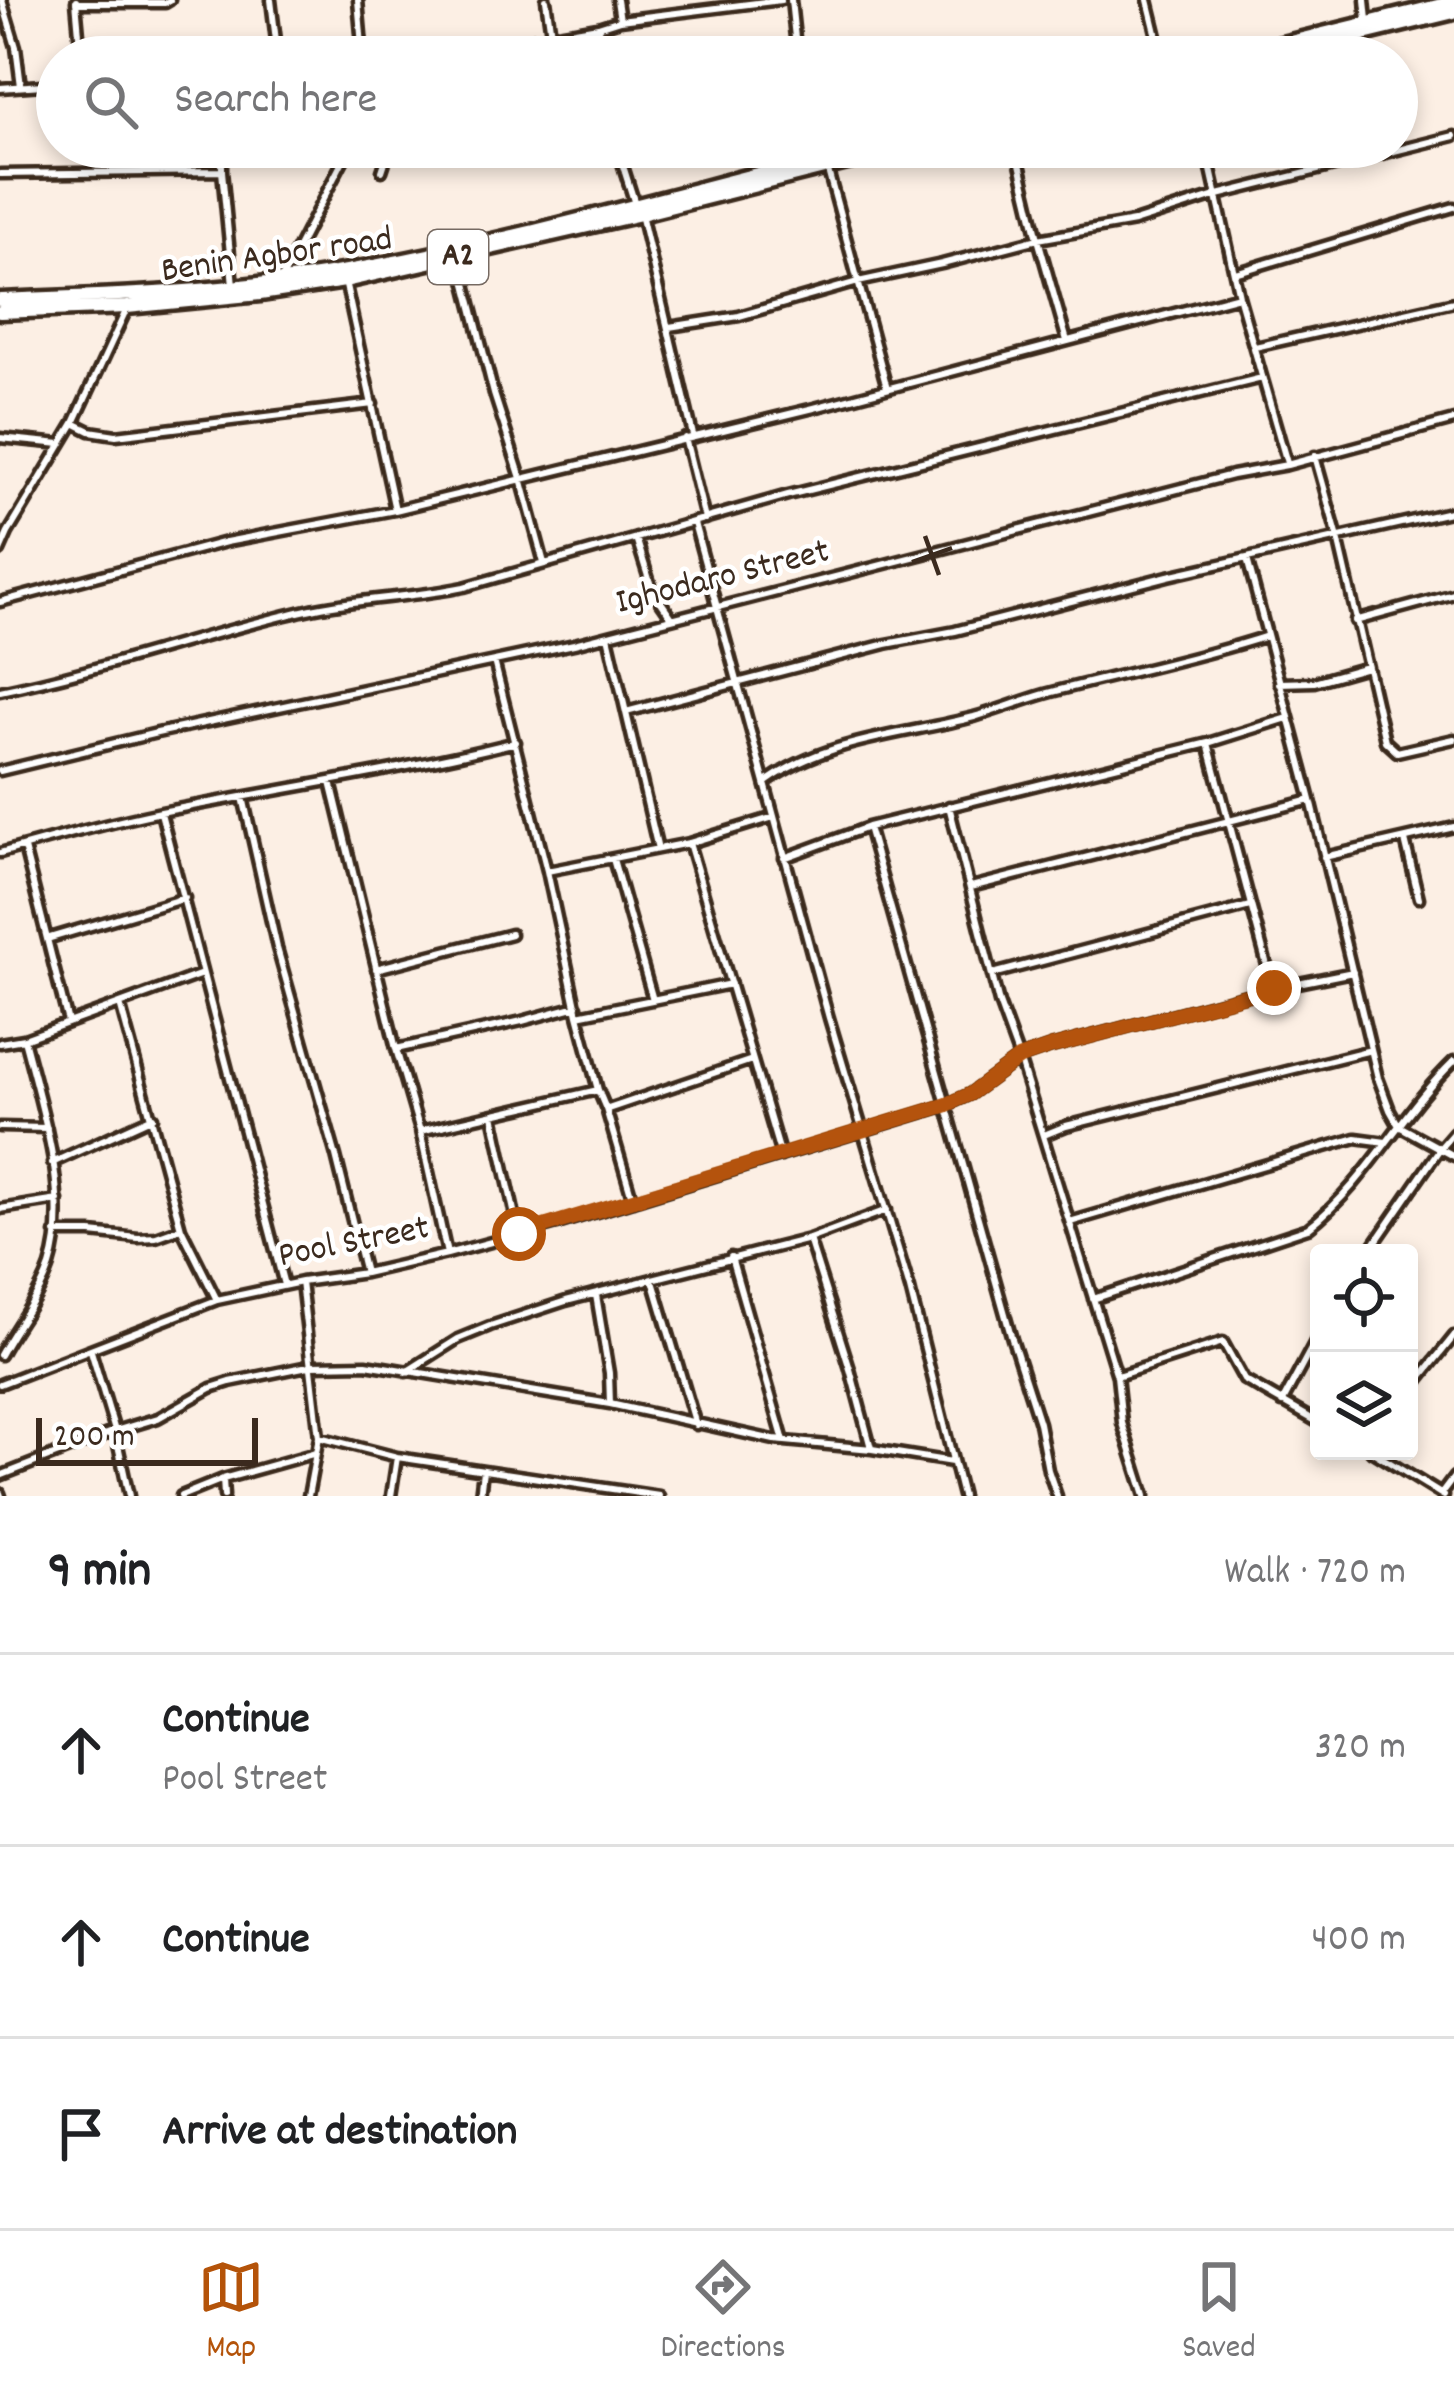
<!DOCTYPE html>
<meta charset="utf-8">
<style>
body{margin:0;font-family:Dekko,sans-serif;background:#f6f6f6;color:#202124}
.controls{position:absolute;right:36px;bottom:36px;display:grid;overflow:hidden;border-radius:12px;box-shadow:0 6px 18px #0003}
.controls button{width:108px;height:108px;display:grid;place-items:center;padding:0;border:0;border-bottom:3px solid #e0e0e0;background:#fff;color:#202124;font:60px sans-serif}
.scale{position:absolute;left:36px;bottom:30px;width:222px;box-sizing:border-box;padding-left:12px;border:6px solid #3b2a1e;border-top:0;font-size:33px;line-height:42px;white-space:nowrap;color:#3b2a1e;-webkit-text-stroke:9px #fff;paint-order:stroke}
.stop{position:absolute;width:36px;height:36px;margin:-27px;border:9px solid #b45309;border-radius:50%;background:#fff}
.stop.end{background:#b45309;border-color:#fff;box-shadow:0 3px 12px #0008}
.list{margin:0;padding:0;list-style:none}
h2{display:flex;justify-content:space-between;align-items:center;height:156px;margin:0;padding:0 48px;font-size:51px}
h2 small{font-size:39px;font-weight:400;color:#757577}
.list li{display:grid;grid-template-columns:78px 1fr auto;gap:36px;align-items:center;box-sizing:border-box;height:192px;padding:0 48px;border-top:3px solid #e0e0e0}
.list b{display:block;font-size:45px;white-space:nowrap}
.list p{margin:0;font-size:39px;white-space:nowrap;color:#757577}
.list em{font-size:39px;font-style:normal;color:#757577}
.icon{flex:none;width:66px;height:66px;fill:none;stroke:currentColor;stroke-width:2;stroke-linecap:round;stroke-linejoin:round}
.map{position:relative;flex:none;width:1454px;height:1496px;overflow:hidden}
.search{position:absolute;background:#fff;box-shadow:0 6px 18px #0003;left:36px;right:36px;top:36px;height:132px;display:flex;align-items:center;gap:30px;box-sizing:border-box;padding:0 42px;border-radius:66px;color:#757577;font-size:45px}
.sheet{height:732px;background:#fff}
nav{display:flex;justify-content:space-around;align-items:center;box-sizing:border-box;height:168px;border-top:3px solid #e0e0e0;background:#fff;font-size:33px;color:#757577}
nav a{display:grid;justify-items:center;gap:6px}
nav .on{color:#b45309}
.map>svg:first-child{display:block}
</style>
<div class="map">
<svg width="1454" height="1496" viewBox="0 0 1454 1496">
<rect width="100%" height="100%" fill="#fcefe4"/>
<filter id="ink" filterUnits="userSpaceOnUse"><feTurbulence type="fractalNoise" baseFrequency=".00833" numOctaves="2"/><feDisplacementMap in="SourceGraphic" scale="24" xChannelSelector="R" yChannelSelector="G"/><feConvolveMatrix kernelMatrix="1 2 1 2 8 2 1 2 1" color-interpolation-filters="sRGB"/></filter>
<g filter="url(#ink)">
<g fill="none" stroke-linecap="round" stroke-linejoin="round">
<defs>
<path id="street" d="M 2,0 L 16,47 L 21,86
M 271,0 L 278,57
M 358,0 L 363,57
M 546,0 L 551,34
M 617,0 L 620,20
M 791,0 L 797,57
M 1148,0 L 1162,57
M 1365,0 L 1367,20
M 76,1 L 81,57
M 76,3 L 165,3 L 170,0
M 598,27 L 601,57
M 415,57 L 444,54 L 598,27 L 620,20 L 781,0
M 0,88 L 57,84
M 222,147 L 222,171 L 233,285
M 617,147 L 635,204
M 1016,147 L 1038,239 L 1067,341
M 1206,147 L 1239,296 L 1287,463
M 827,167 L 887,388
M 382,171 L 390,147
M 0,174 L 222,171
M 641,214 L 693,435
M 459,256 L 494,394 L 521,478 L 544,563
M 1235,273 L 1454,207
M 281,280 L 350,147
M 345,281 L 395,510
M 669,327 L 739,316 L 858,282 L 942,264 L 1038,239 L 1134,222 L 1218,195 L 1454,136
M 1255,347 L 1454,302
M 74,423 L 90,431 L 116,435 L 373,404
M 0,438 L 61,444
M 685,438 L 705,519
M 1315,456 L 1338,538 L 1385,741 L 1397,752 L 1454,739
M 694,523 L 829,1018 L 910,1289 L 962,1496
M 636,538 L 652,589 L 672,618
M 0,551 L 8,533 L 74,423 L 126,311
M 1247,559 L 1311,800 L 1378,1078 L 1390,1110 L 1399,1126 L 1454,1156
M 0,602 L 226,542 L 395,510 L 814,408 L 1239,296
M 1355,621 L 1454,594
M 608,636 L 658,849
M 494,661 L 547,871 L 578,1015 L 598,1090 L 606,1109 L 633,1201
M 1279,683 L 1314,682 L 1367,667
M 0,691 C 103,670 204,634 307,610 C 358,598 412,598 464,587 L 788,495 L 1262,378
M 626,712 L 886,644 L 955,631 L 1168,576 L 1454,511
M 1208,743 L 1273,988
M 0,771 L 157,733 L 574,644 L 1232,475 L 1287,465 L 1454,420
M 331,782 L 396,1049 L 420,1131 L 447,1254
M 766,782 C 826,739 905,735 974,717 C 998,710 1021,701 1045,694 C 1119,674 1194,660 1267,636
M 243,797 L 277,948 L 336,1156 L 365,1273
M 949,806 L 999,1003 L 1019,1058 L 1117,1376 L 1122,1423 L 1145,1496
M 161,813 L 284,1285
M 868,827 L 1012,1339 L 1039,1423 L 1048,1470 L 1057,1496
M 1405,840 L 1419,898
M 689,843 L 781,1156
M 24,848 L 68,1022
M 0,853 C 53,838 107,823 161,812 C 280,789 399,771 516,742
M 1324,857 L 1454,827
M 784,858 L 868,827 L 1208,743 L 1288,718
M 613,859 L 653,1000
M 547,871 L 689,843 L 774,817
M 971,887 L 1311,800
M 50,938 L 185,898
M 376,969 L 511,934
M 993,974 L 1250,906
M 120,1004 L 181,1228 L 217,1300
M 578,1015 L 731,984
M 0,1043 L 24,1039 L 202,974
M 396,1049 L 522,1021 L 577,1006
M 608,1109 L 752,1060
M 493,1115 L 519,1234
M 0,1127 L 47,1128
M 420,1131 L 598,1090
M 1044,1135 L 1066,1126 L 1371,1050
M 52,1163 L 153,1117
M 0,1209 L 58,1200
M 1070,1222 L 1356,1138 L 1386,1142
M 55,1233 L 91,1233 L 138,1238 L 156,1237 L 181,1228
M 809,1239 L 850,1369 L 871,1448
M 1368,1253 L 1441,1147 L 1454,1132
M 731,1257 L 784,1441
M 653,1280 L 696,1425
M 301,1282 L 319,1437 L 308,1496
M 596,1295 L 609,1373 L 610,1404
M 1093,1299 L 1308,1228 C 1367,1183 1401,1112 1454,1061
M 91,1351 L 115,1431 L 129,1496
M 0,1355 C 16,1325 39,1298 50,1266 C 72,1198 41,1106 24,1039
M 406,1372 L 458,1339 L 490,1326 L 566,1301 L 809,1239 L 887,1210
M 1117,1376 L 1223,1342 L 1244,1380 L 1319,1423
M 0,1384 L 217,1300 L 301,1282 L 365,1273 L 447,1254 L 557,1224 L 947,1105 L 970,1094 L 1019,1058 L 1051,1047 L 1273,988 L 1353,972
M 1409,1392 L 1454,1336
M 1282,1403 L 1319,1334
M 319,1437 L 397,1457 L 659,1496
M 1371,1451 L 1444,1496
M 0,1476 L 115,1431 L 158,1418 L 211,1388 L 230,1382 L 313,1365 L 366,1364 L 610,1404 L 774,1440 L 872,1449 L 952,1462
M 223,1479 L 224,1496
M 0,1493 L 1,1496
M 1442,1493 L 1454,1477
M 181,1496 L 223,1479 L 316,1453
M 391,1496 L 397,1457
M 480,1496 L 483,1470"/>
<path id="highway" d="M 1229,57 L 1454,2
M 1269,57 L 1454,12
M 0,300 C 115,296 233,292 347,271 C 521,240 692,189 864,147
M 0,312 L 127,307 L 260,294 L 345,281 L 641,214 L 907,147"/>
</defs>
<use href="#street" stroke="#3b2a1e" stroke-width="15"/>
<use href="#highway" stroke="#3b2a1e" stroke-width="21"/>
<use href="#street" stroke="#fff" stroke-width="6"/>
<use href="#highway" stroke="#fff" stroke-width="12"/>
</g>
</g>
<g fill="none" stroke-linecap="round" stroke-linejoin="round" filter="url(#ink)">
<path stroke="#b45309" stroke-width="15" d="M 519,1234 L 946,1105 L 970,1094 L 1019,1058 L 1051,1047 L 1274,988"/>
</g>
<path fill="none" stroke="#3b2a1e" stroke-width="4.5" d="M 925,536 L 939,575M 912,562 L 952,548"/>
<g text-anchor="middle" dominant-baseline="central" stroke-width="9" stroke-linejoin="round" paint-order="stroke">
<rect fill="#fff" stroke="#766a62" stroke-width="3" x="428" y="230" width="60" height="54" rx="9"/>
<g font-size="33" font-weight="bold" fill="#3b2a1e">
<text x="458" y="257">A2</text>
</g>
<g font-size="36" fill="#3b2a1e" stroke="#fff">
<text transform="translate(277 257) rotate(-8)">Benin Agbor road</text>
<text transform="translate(723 579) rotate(-14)">Ighodaro Street</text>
<text transform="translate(354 1244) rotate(-11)">Pool Street</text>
</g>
</g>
</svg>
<div class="controls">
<button><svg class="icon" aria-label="locate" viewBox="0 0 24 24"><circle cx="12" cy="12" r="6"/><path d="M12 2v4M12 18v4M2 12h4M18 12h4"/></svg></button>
<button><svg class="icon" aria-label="layers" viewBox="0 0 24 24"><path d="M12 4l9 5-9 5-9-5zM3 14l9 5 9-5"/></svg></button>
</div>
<div class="scale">200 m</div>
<div class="stop" style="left:519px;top:1234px"></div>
<div class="stop end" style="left:1274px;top:988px"></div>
<div class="search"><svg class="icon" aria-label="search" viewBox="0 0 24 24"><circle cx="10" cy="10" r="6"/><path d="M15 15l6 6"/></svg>Search here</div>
</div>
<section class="sheet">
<h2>9 min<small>Walk · 720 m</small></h2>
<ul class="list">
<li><svg class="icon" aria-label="ahead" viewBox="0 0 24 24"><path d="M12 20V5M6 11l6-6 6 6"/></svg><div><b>Continue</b><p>Pool Street</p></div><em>320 m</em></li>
<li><svg class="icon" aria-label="ahead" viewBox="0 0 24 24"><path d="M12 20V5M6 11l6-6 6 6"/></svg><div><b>Continue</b></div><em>400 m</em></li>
<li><svg class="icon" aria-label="arrive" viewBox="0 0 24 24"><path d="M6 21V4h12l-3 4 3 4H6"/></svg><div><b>Arrive at destination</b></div></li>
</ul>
</section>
<nav>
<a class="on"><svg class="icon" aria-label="map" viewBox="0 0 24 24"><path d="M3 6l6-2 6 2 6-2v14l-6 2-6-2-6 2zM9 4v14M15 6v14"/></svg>Map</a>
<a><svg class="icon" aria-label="directions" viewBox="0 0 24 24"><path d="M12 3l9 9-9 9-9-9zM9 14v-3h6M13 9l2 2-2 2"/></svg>Directions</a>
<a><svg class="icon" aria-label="saved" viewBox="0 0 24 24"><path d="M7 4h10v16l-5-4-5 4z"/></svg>Saved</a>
</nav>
